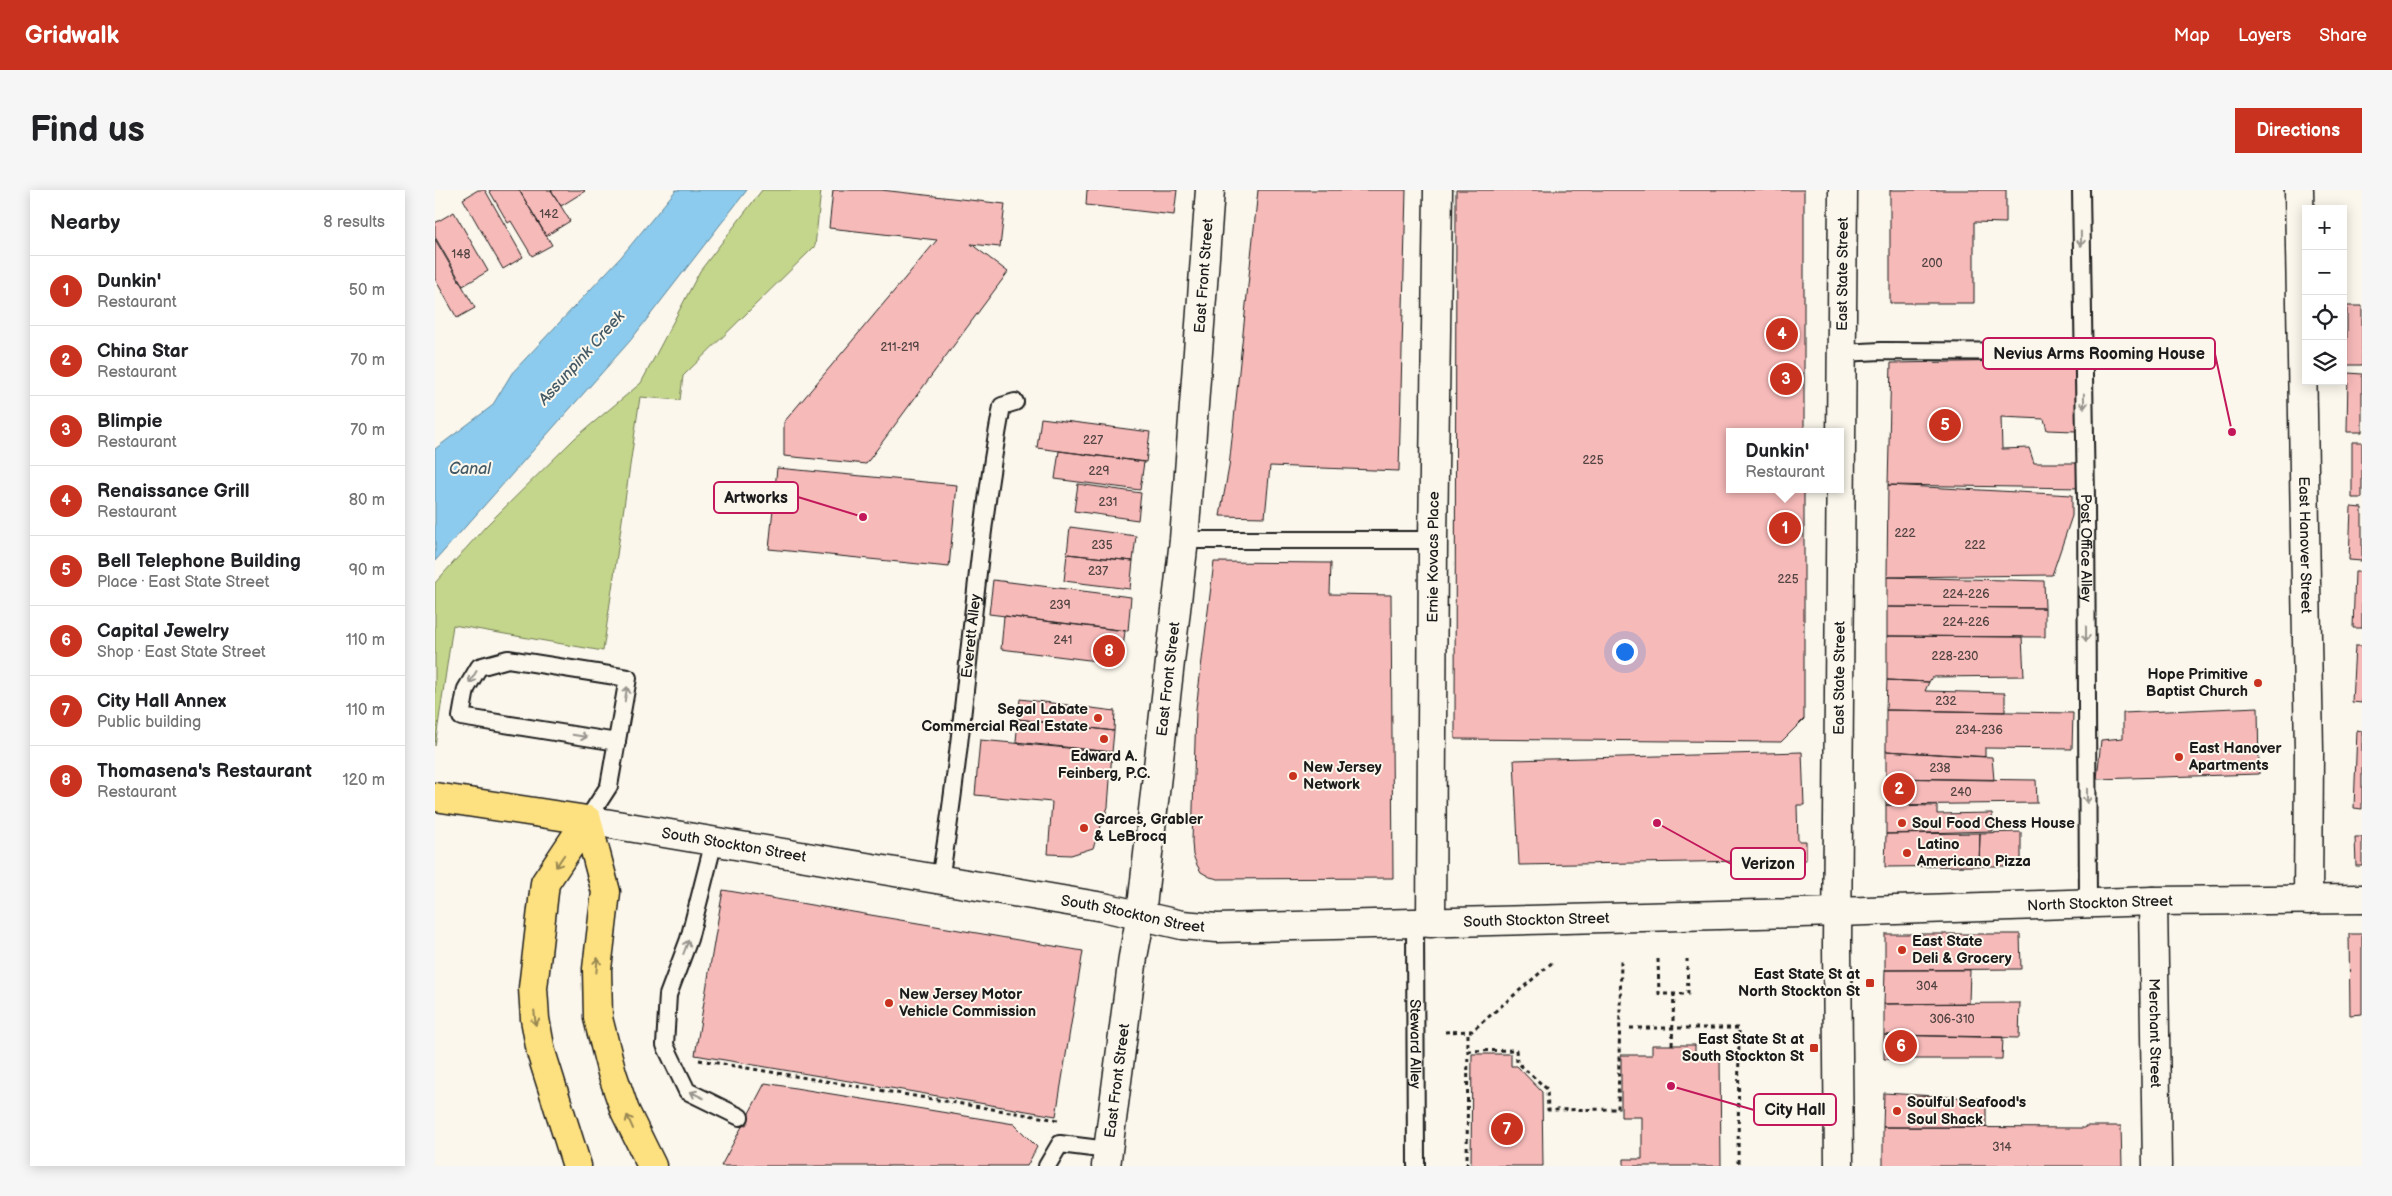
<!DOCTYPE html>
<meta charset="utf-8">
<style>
body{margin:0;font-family:"Balsamiq Sans",sans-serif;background:#f6f6f6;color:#202124}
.controls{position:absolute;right:15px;top:15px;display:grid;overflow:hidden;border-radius:0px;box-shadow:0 2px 12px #0003}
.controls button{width:45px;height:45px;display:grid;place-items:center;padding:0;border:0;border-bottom:1px solid #e0e0e0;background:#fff;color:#202124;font:25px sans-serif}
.you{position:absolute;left:1189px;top:461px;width:18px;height:18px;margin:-12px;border:4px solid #fff;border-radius:50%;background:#1a73e8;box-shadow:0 0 0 8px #1a73e833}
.badge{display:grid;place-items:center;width:32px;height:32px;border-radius:50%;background:#c8321e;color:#fff;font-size:16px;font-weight:700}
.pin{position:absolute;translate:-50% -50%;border:2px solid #fff;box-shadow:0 1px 5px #0006}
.popup{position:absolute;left:1291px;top:238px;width:118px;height:65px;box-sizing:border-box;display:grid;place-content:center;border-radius:0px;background:#fff;filter:drop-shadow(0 1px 4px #0005);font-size:16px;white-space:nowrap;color:#757577}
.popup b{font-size:19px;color:#202124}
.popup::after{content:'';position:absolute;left:50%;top:100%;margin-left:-10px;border:10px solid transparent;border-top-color:#fff}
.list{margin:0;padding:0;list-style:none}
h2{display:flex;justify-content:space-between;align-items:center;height:65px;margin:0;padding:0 20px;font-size:21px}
h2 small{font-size:16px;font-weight:400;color:#757577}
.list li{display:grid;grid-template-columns:32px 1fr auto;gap:15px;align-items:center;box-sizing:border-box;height:70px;padding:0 20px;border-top:1px solid #e0e0e0}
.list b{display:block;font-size:19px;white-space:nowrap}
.list p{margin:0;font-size:16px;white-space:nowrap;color:#757577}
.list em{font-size:16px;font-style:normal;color:#757577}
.icon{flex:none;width:28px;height:28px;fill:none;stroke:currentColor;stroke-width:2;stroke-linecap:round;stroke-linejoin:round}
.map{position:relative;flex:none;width:1927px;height:976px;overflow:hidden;border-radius:0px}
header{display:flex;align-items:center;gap:30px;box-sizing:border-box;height:70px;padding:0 25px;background:#c8321e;color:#fff}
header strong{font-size:24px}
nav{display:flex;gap:28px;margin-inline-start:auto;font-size:18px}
.intro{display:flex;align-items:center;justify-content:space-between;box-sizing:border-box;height:120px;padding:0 30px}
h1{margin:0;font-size:35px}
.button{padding:12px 22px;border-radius:0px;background:#c8321e;color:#fff;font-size:18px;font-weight:700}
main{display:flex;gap:30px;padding:0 30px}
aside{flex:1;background:#fff;border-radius:0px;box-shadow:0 2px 12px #0003}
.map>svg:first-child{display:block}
</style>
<header>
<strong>Gridwalk</strong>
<nav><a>Map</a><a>Layers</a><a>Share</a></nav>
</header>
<div class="intro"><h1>Find us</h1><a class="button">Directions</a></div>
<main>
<aside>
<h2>Nearby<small>8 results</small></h2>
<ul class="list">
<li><span class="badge">1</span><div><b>Dunkin'</b><p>Restaurant</p></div><em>50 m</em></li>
<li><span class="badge">2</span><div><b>China Star</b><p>Restaurant</p></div><em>70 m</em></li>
<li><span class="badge">3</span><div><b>Blimpie</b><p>Restaurant</p></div><em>70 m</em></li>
<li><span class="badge">4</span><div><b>Renaissance Grill</b><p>Restaurant</p></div><em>80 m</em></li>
<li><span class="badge">5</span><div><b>Bell Telephone Building</b><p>Place · East State Street</p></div><em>90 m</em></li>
<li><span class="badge">6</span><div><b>Capital Jewelry</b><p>Shop · East State Street</p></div><em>110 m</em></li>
<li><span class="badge">7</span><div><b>City Hall Annex</b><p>Public building</p></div><em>110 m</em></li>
<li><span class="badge">8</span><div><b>Thomasena's Restaurant</b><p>Restaurant</p></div><em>120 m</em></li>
</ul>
</aside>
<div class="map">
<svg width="1927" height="976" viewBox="0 0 1927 976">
<rect width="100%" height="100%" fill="#fbf7ec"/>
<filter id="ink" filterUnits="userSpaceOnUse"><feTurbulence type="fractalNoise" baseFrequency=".02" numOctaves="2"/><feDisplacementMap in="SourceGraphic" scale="10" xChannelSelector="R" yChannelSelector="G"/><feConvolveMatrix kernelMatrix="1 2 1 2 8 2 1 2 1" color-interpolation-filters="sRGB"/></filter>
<g filter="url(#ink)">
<path fill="#c4d68b" stroke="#707954" d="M 327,0 L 386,0 L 380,56 L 248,186 L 245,210 L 205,207 L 168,461 L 18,435 L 0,556 L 0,393 L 51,336 L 140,248 L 206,193 L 265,81 Z"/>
<path fill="#8ccbed" stroke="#5f8599" d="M 241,0 L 312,0 L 195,151 L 0,371 L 0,259 L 57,216 L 77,183 L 186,67 Z"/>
<path fill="#f6bab9" stroke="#1c1c1c" d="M 43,0 L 50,0 L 88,67 L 68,79 L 28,9 Z
M 54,0 L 84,0 L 117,55 L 97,66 L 76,31 L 73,33 Z
M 84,0 L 116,0 L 135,31 L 111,46 Z
M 116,0 L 149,0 L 150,1 L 126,16 Z
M 398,0 L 446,0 L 570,14 L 565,57 L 536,54 L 573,82 L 431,274 L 349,266 L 349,232 L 502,50 L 394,38 Z
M 652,0 L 742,0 L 739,25 L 651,15 Z
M 823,0 L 971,0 L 964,281 L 835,276 L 830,327 L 785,326 L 794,277 Z
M 1021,0 L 1369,0 L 1369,242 L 1295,242 L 1295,299 L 1369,299 L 1369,529 L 1346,552 L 1020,549 Z
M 1455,0 L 1571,0 L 1571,33 L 1539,32 L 1539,113 L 1455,113 Z
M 19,22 L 53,81 L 28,96 L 0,47 L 0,33 Z
M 0,49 L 40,118 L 22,128 L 0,89 Z
M 1912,116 L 1927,116 L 1927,175 L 1912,175 Z
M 1645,170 L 1645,228 L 1641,241 L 1612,240 L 1609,229 L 1566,227 L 1567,259 L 1594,258 L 1599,273 L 1647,273 L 1647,298 L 1453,295 L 1456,173 Z
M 1913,183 L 1927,184 L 1927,242 L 1912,242 Z
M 606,228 L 715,242 L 711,272 L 602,258 Z
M 1917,252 L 1927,252 L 1927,308 L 1917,308 Z
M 624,261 L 709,272 L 705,300 L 620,289 Z
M 342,278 L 522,295 L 514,377 L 334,359 Z
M 643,294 L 706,303 L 703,330 L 639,321 Z
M 1453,295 L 1637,305 L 1637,326 L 1617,385 L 1452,387 Z
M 1916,317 L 1927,318 L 1927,371 L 1914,370 Z
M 635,337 L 701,346 L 698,371 L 632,364 Z
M 632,364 L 698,371 L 695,399 L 629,391 Z
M 779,372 L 896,373 L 895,404 L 956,405 L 958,688 L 783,689 L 775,687 L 766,682 L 762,675 L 758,665 L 757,652 L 761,519 Z
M 1920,382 L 1927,382 L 1927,438 L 1918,438 Z
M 1452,387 L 1609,391 L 1610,418 L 1452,417 Z
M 558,390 L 696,407 L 693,441 L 554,424 Z
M 1452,417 L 1610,418 L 1610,447 L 1452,446 Z
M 569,426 L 690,441 L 686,474 L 566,459 Z
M 1452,446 L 1587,447 L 1589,486 L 1497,487 L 1494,492 L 1452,490 Z
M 1920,456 L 1927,456 L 1927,513 L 1917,512 Z
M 1452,490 L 1494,492 L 1490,501 L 1570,503 L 1570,522 L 1451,520 Z
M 585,509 L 680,521 L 679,541 L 583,529 Z
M 1823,517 L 1824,584 L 1662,589 L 1666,550 L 1688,548 L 1688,523 Z
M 1451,520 L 1638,523 L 1637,559 L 1550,558 L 1550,567 L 1451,561 Z
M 583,529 L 679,541 L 677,562 L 581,552 Z
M 1922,540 L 1927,541 L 1927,619 L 1919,618 Z
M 545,550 L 677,562 L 673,617 L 658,658 L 636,665 L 613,664 L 617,612 L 540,605 Z
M 1451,561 L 1557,567 L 1559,590 L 1451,588 Z
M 1367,562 L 1369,615 L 1362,615 L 1363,651 L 1371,651 L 1371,670 L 1084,675 L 1079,570 Z
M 1451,588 L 1601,590 L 1602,613 L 1451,615 Z
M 1451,615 L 1502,616 L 1502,624 L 1557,623 L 1558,641 L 1451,644 Z
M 1586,642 L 1586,676 L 1544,676 L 1545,643 Z
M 1545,643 L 1544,676 L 1450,677 L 1451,644 Z
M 1920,647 L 1927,647 L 1927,676 L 1921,676 Z
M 288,700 L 648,761 L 621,926 L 260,865 Z
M 1450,744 L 1585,744 L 1586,779 L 1450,780 Z
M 1914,744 L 1927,744 L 1927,824 L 1915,825 Z
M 1450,780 L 1535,780 L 1534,813 L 1449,814 Z
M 1585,813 L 1584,848 L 1449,845 L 1449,814 Z
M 1449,845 L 1568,847 L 1567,869 L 1449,869 Z
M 1217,855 L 1260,855 L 1260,865 L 1285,865 L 1286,976 L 1189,976 L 1189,969 L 1207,969 L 1207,927 L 1186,927 L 1186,865 L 1217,865 Z
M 1037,864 L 1076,864 L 1076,876 L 1082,876 L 1107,902 L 1108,976 L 1036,976 Z
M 330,893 L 579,934 L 602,957 L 592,976 L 286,976 Z
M 1449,903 L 1551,909 L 1551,937 L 1448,937 Z
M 1650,936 L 1686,936 L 1687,976 L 1448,976 L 1448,937 L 1646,938 L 1650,938 Z"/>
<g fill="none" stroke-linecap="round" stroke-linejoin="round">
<defs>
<g id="lane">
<path id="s1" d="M 1646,0 L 1651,309 L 1653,714"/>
<path d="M 1407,163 L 1446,161 L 1648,162"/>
<path d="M 749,350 L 998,350"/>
<path d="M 152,630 L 174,596 L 193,488 L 73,469 L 44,477 L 31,499 L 26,527 L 182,552"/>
<path d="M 279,651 L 254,749 L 233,805 L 230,855 L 252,901 L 305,927"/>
<path id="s2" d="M 505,689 C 532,532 538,372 567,216 L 580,212"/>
<path id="s3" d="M 980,733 L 981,976"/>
<path d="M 612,976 L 625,954 L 673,960"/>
</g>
<g id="street">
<path id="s4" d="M 1864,0 L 1874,561 L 1873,710"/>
<path id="s5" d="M 1718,711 L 1722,976"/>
<path id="s6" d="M 1403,722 L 1718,711 L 1927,709"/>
<path id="s7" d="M 996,733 L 998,350 L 1003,0"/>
<path id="s8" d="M 671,976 L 698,767 L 706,725 L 749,350 L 775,0"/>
</g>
<g id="secondary">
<path id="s9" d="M 152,630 L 668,717 L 747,735 L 782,738 L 1403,722"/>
<path id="s10" d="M 1404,976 L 1402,756 L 1408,0"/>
</g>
<path id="primary" d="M 0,607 L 152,630"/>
<path id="highway" d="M 152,630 L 171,702 L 162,779 L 163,828 L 177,883 L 190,921 L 217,976
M 142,976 L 106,862 L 100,829 L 98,798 L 110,693 L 152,630"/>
</defs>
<use href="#lane" stroke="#1c1c1c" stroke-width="20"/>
<use href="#street" stroke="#1c1c1c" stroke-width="31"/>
<use href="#secondary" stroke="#1c1c1c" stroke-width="31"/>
<use href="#primary" stroke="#1c1c1c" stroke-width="31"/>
<use href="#highway" stroke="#1c1c1c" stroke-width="31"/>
<path stroke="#1c1c1c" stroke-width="3" stroke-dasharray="4 4" stroke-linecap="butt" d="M 1223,769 L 1224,804 L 1253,804 L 1252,769
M 1195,838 L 1304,838 L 1303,976
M 1010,842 L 1037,841 L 1119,771
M 1237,855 L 1239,804
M 1033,861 L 1081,860 L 1082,872 L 1112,899 L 1113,920 L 1183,919 L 1186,770
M 264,870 L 623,930
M 1032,976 L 1033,842"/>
<use href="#lane" stroke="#fbf7ec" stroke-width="16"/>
<use href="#street" stroke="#fbf7ec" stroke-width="28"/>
<use href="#secondary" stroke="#fbf7ec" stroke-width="28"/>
<use href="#primary" stroke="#fde080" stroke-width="28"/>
<use href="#highway" stroke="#fde080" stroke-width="28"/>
</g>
<defs><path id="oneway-shaft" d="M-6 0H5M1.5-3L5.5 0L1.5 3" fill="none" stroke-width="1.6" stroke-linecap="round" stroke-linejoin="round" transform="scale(1.25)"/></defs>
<g stroke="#97948e">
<use href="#oneway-shaft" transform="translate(1646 49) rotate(89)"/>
<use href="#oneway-shaft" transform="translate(1649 211) rotate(89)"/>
<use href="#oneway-shaft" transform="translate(1651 444) rotate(90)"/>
<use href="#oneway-shaft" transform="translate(38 487) rotate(121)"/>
<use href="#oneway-shaft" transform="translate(191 504) rotate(-80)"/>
<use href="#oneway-shaft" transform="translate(145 546) rotate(9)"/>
<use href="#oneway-shaft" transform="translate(1652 606) rotate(90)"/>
<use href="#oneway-shaft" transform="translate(251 757) rotate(-69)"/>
<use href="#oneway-shaft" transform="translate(262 905) rotate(-154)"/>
</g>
<g stroke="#988853">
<use href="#oneway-shaft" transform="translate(125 671) rotate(124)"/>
<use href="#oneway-shaft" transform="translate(162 775) rotate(-85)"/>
<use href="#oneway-shaft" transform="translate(100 828) rotate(84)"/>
<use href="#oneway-shaft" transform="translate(195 932) rotate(-114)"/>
</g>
</g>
<g fill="#c8321e" stroke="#fbf7ec" stroke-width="2">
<circle cx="1823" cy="493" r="5"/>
<circle cx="663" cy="528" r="5"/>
<circle cx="669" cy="549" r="5"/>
<circle cx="1744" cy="567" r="5"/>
<circle cx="858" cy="586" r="5"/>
<circle cx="1467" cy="633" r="5"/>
<circle cx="649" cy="638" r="5"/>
<circle cx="1472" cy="663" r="5"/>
<circle cx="1467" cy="760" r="5"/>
<rect x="1430" y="788" width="10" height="10" rx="2.5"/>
<circle cx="454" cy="813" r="5"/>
<rect x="1374" y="853" width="10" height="10" rx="2.5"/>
<circle cx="1462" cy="921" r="5"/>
</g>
<g text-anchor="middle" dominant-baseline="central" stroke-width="4" stroke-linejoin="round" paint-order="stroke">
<g font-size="12" fill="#524443">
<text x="114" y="24">142</text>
<text x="26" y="64">148</text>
<text x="1497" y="73">200</text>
<text x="465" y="157">211-219</text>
<text x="658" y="250">227</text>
<text x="1158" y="270">225</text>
<text x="664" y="281">229</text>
<text x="673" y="312">231</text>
<text x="1470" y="343">222</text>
<text x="667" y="355">235</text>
<text x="1540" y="355">222</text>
<text x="663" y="381">237</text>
<text x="1353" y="389">225</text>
<text x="1531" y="404">224-226</text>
<text x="625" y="415">239</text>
<text x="1531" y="432">224-226</text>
<text x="628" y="450">241</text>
<text x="1520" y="466">228-230</text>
<text x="1511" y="511">232</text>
<text x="1544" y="540">234-236</text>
<text x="1505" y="578">238</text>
<text x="1526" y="602">240</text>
<text x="1492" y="796">304</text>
<text x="1517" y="829">306-310</text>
<text x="1567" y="957">314</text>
</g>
<g font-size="15" fill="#1c1c1c" stroke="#fbf7ec">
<text stroke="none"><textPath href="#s10" startOffset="892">East State Street</textPath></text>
<text stroke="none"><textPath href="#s8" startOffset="896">East Front Street</textPath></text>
<text stroke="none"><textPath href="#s4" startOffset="355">East Hanover Street</textPath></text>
<text stroke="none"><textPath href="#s1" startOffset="358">Post Office Alley</textPath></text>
<text stroke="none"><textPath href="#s7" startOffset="366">Ernie Kovacs Place</textPath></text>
<text stroke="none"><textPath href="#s2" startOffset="245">Everett Alley</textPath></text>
<text stroke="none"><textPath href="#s10" startOffset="488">East State Street</textPath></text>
<text stroke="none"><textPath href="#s8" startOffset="491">East Front Street</textPath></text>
<text stroke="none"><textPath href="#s9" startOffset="149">South Stockton Street</textPath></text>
<text stroke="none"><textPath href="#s6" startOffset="262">North Stockton Street</textPath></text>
<text stroke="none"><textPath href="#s9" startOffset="554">South Stockton Street</textPath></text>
<text stroke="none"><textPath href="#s9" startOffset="959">South Stockton Street</textPath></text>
<text stroke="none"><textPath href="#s5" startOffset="132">Merchant Street</textPath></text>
<text stroke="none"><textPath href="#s3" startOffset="121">Steward Alley</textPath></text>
<text stroke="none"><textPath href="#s8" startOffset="86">East Front Street</textPath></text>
</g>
<g font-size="15" font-weight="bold" fill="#1c1c1c" stroke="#fbf7ec" text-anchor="start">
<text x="1813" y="484" text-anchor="end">Hope Primitive<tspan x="1813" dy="17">Baptist Church</tspan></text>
<text x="653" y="519" text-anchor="end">Segal Labate<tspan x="653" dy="17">Commercial Real Estate</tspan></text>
<text x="1754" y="558">East Hanover<tspan x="1754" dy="17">Apartments</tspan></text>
<text x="669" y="566" text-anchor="middle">Edward A.<tspan x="669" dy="17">Feinberg, P.C.</tspan></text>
<text x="868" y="577">New Jersey<tspan x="868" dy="17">Network</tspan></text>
<text x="659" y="629">Garces, Grabler<tspan x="659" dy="17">&amp; LeBrocq</tspan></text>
<text x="1477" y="633">Soul Food Chess House</text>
<text x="1482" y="654">Latino<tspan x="1482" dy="17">Americano Pizza</tspan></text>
<text x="1477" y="751">East State<tspan x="1477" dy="17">Deli &amp; Grocery</tspan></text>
<text x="1425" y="784" text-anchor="end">East State St at<tspan x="1425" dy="17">North Stockton St</tspan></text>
<text x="464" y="804">New Jersey Motor<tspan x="464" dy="17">Vehicle Commission</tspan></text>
<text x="1369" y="849" text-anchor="end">East State St at<tspan x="1369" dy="17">South Stockton St</tspan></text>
<text x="1472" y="912">Soulful Seafood's<tspan x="1472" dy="17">Soul Shack</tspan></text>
</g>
<g font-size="16" font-style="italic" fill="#435965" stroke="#fbf7ec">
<text transform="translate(147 168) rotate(-48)">Assunpink Creek</text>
<text x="35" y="279">Canal</text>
</g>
</g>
<path fill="none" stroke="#c2185b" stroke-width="2" d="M1797 242L1780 164M428 327L363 307M1222 633L1296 674M1236 896L1319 920"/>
<g fill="#c2185b" stroke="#fbf7ec" stroke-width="2">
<circle cx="1797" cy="242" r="5"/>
<circle cx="428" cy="327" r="5"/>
<circle cx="1222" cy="633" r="5"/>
<circle cx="1236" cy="896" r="5"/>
</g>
<g fill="#fbf7ec" stroke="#c2185b" stroke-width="2">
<rect x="1548" y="148" width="232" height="31" rx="5"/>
<rect x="279" y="292" width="84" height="31" rx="5"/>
<rect x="1296" y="658" width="74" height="31" rx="5"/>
<rect x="1319" y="904" width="82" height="31" rx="5"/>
</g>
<g font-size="16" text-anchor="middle" font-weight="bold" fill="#1c1c1c">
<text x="1664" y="169">Nevius Arms Rooming House</text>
<text x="321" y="313">Artworks</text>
<text x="1333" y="679">Verizon</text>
<text x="1360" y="925">City Hall</text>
</g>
</svg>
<div class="controls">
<button>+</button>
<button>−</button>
<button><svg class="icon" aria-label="locate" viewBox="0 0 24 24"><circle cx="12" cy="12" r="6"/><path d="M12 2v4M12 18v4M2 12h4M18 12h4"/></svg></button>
<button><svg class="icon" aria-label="layers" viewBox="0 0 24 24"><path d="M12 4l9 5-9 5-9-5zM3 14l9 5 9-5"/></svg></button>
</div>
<div class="you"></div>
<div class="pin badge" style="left:1350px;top:338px">1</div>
<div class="popup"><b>Dunkin'</b>Restaurant</div>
<div class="pin badge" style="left:1464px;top:599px">2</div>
<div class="pin badge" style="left:1351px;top:189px">3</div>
<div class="pin badge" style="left:1347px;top:144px">4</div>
<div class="pin badge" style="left:1510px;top:235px">5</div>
<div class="pin badge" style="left:1466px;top:856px">6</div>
<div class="pin badge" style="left:1072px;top:939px">7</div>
<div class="pin badge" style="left:674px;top:461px">8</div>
</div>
</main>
